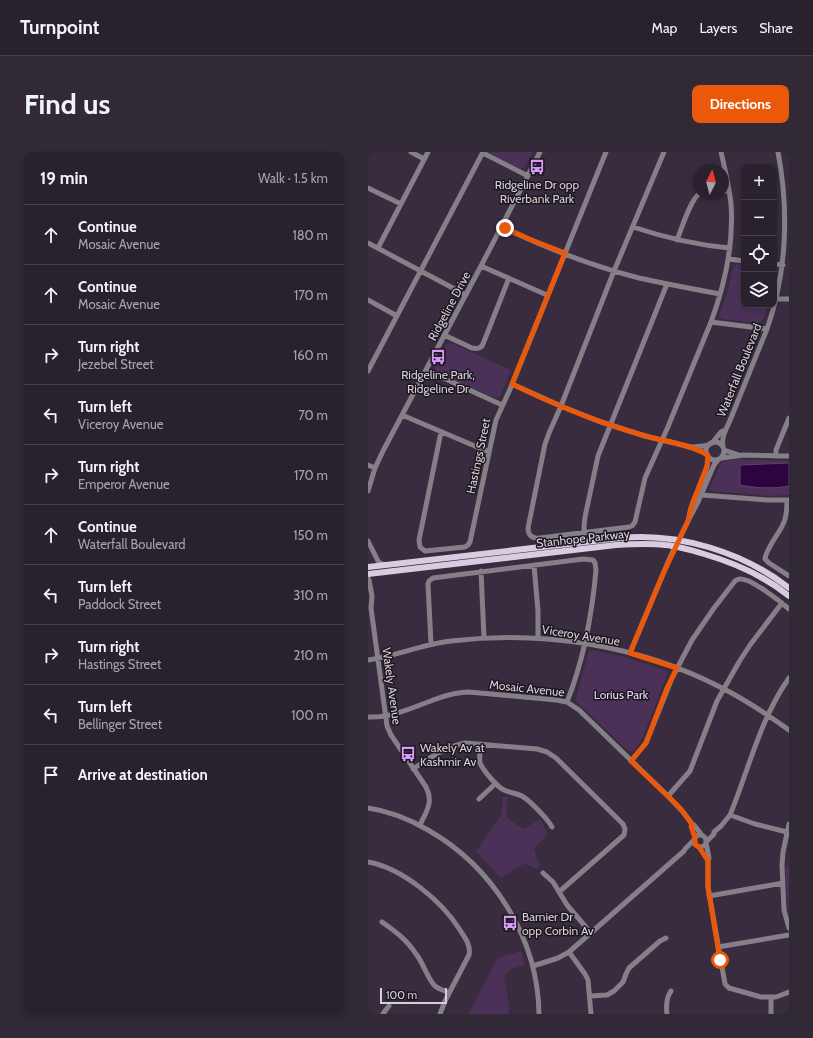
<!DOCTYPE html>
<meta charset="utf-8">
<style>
body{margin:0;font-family:Cabin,sans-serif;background:#322936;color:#f1f3f6}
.controls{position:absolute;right:12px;top:12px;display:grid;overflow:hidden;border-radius:8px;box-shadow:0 2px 6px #0003}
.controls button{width:36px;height:36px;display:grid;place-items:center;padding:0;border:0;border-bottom:1px solid #463e4a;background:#2a212e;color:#f1f3f6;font:20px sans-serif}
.compass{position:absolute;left:325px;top:12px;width:36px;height:36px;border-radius:50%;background:#2a212e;box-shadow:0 2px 6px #0003;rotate:6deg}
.scale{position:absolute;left:12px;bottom:10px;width:67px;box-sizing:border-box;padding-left:4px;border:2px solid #d6ced9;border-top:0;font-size:11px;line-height:14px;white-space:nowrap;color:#d6ced9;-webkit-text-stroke:3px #1c171f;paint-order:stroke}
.stop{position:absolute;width:12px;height:12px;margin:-9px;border:3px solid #ea580c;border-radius:50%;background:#fff}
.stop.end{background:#ea580c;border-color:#fff;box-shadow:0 1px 4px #0008}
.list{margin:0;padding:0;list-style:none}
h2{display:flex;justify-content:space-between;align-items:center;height:52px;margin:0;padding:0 16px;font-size:17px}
h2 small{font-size:13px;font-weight:400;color:#a5a3aa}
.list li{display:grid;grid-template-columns:26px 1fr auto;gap:12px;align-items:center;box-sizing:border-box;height:60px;padding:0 16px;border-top:1px solid #463e4a}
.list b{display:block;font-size:15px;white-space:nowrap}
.list p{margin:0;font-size:13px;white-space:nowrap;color:#a5a3aa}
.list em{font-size:13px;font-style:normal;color:#a5a3aa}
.icon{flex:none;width:22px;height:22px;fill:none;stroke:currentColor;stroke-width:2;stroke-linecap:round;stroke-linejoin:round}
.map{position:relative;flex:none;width:421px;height:862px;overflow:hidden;border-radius:8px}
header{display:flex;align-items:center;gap:24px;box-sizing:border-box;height:56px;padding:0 20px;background:#2a212e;border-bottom:1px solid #463e4a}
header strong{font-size:19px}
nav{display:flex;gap:22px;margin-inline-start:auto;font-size:14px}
.intro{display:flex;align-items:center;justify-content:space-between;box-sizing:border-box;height:96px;padding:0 24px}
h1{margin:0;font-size:28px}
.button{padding:10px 18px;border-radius:8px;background:#ea580c;color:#fff;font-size:14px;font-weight:700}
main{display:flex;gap:24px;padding:0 24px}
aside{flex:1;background:#2a212e;border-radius:8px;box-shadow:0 2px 6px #0003}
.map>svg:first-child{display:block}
</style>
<header>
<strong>Turnpoint</strong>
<nav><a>Map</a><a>Layers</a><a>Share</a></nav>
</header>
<div class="intro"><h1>Find us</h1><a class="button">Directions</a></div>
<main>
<aside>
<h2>19 min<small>Walk · 1.5 km</small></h2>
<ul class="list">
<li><svg class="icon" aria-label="ahead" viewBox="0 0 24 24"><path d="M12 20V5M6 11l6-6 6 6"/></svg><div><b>Continue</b><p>Mosaic Avenue</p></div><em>180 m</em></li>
<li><svg class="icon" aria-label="ahead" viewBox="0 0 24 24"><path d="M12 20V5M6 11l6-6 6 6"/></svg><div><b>Continue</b><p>Mosaic Avenue</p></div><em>170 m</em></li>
<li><svg class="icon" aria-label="right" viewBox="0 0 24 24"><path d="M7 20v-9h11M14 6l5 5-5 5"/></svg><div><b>Turn right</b><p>Jezebel Street</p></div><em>160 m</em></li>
<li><svg class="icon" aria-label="left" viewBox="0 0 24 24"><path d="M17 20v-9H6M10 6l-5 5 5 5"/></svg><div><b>Turn left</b><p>Viceroy Avenue</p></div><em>70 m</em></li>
<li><svg class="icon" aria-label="right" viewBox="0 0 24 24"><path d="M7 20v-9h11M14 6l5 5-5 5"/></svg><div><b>Turn right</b><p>Emperor Avenue</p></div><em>170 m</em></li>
<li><svg class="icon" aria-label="ahead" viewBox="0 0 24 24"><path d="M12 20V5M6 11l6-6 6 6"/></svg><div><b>Continue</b><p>Waterfall Boulevard</p></div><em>150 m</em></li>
<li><svg class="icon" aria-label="left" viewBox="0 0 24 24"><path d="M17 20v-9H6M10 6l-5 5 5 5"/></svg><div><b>Turn left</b><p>Paddock Street</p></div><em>310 m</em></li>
<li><svg class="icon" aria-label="right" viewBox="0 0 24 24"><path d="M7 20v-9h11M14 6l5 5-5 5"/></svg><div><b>Turn right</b><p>Hastings Street</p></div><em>210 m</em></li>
<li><svg class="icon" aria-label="left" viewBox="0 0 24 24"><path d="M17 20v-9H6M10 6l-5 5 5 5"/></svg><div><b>Turn left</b><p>Bellinger Street</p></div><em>100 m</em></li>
<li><svg class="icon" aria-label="arrive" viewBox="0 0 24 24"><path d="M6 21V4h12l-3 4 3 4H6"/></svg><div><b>Arrive at destination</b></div></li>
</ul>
</aside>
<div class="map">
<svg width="421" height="862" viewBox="0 0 421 862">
<rect width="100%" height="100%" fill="#382c3e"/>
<path fill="#4b3157" d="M 123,0 L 165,0 L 157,15 L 152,17 L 124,2 Z
M 369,112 L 376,113 L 376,153 L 400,153 L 395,168 L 390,171 L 354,167 L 351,164 L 359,142 L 365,115 Z
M 83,191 L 143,218 L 132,245 L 127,246 L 68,220 L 66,214 L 71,205 L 72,205 L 73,203 L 73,202 L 76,196 L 77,197 L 77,193 Z
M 369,307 L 421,309 L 421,343 L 404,344 L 344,339 L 342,338 L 342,335 L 353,311 L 356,309 Z
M 224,498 L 257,505 L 298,519 L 299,523 L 275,585 L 266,599 L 260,599 L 208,549 L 209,542 L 221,499 Z
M 135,644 L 140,645 L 138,665 L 155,677 L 172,667 L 180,682 L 166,696 L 170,711 L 173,713 L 168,717 L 157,711 L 133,726 L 108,699 L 133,664 Z
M 421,697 L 421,762 L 420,756 L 417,715 L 420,714 Z
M 153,799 L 157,813 L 142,817 L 136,824 L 141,853 L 141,862 L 100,862 L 130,806 Z"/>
<path fill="#2e043e" stroke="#60416c" d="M 421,311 L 421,334 C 404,337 388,336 372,333 L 372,313 Z"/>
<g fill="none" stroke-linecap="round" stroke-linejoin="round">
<path stroke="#857f88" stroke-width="5" d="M 43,0 L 56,7
M 296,0 L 246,119 L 193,254 L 181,281 L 177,292 L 160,376 C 160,383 164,387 172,386 L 261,375 L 264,374 L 267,370 L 277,326 L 299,277 L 343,170 C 357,132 366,93 363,52 C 361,34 357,17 353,0
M 115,1 L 160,24
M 0,36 L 33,52
M 355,39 L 361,39
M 134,75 C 178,96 224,114 271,126 C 298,132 325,137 352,142
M 265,75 C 298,86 328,93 362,96
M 309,88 C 313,78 323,47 331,42
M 0,91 L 98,143
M 10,96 L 60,0
M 361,107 L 376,109
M 406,112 L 415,113
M 113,114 L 179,143
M 408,147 L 421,147
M 0,148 L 29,164
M 343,170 L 399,177
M 76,183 L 104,196 C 109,197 113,197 115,192 L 141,126
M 58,218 L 134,253
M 0,219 L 115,0
M 144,232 L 193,254 L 230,269 L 277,284 L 323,295 L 339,302
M 34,263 L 121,300
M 73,280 L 51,388 L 52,395 L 57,399 L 97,395 L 100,393 L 102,390 L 128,268 L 143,235 L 238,0
M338 299a9 9 0 1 1 18 0a9 9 0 1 1-18 0Z
M 344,291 L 353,280 L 357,278
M 324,295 L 335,294 L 341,293
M 355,295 C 353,284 359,276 363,266 L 399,177 C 419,120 421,58 410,0
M 356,298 L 371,303
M 408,304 L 408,298 L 421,266
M 353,306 L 376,303 L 421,304
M 0,313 L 7,316
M 0,339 L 7,316 L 15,299 L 113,114 L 172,0
M 334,343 L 399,348 L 421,348
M 419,348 C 419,356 419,363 416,370 C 412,381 398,396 397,407 L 401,411 L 421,424
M 321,365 C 323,344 341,326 340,304
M 216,381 L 216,375 L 217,365 L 230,304 L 299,132
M 0,389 L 10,409 L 12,411 L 17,413
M 166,413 L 170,459 L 170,486
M 113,419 L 116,486
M 0,426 L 1,428 L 4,444 L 3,456 L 19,574 L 23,583 L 58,635 C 66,650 58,660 52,673
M 63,492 L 60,432 L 61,429 L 65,426 L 215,407 L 225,408 L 227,411 L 228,418 C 224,463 216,507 199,550
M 262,501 L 303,403 L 320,369 L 330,350 L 346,313 L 350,308
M 0,508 C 28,504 55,492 83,489 C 175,478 271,493 354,536 C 378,548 400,563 421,578
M 0,565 C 24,566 46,555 68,547 C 79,543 89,540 101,540 L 188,548 L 199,550 L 211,558 L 300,644 L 316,661 L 324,672 L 326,673 L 333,682
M 113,592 C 112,598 111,605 112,611 C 115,618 129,635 136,638 C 142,641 148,641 154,644 C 161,648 180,667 184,675
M 263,609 L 278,591 L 304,526 L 324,488 L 346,456 L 367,429 C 369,428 369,427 372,427 C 383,426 413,450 421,457
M 45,617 C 62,606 77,595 97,591 L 169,597 L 179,600 L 188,606 L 255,672 L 257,677 L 256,683 L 191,740
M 300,644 L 322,619 L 349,549 L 371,510 L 382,493 L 414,451
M 111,647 L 127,632
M 0,656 C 21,659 41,667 60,678 C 125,715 170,786 171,862
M 362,663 L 387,672 L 419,680
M 421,672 L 415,700 L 414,713 L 416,758 L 421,776
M326 689a6 6 0 1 1 12 0a6 6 0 1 1-12 0Z
M 338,690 L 346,682 L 346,680 L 353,674 L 362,663 C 381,617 392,567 421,526
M 338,691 L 341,706 L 340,707 L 340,735 L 357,832 L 361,836 L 393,845 L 408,845 L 421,840
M 0,710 C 34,716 74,749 92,778 C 97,786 103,793 101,803 L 77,849 L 72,862
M 175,721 L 185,730 L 199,753 L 223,781
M 341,744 L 415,731
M 14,770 C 27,779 39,788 48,802 C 55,810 60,828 67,834 C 71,837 77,839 81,841
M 350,795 L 421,783
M 201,800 L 217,822 L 220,828 L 223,862
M 165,814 L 190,806 L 201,800 L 316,699 L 317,697 L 326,688
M 222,844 L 239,843 L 246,839 L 255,830 L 258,822 L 261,816 L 292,789 L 298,786
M 15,862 L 17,859 L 21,854
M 299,862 C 298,854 298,846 303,839
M 403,862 L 403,845"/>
<path stroke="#d9cce0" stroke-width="6" d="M 0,415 L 252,386 C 310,380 375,400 421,436
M 0,422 L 248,393 C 264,392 280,391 297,393 C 310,394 323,398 336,402 C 367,411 395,423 421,444"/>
</g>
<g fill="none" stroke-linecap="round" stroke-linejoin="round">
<path stroke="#ea580c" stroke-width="5" d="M 137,76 L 161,87 L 197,101 L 144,232 C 189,254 236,273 285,286 C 297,289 332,295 340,304 L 339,314 L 324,353 L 320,369 L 295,422 L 262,501 L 309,516 L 299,536 L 278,591 L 263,609 L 312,656 L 324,672 L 323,674 L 327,686 L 327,692 L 331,695 L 338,706 L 340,707 L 340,735 L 352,808"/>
</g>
<defs>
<symbol id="bus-bare" viewBox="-9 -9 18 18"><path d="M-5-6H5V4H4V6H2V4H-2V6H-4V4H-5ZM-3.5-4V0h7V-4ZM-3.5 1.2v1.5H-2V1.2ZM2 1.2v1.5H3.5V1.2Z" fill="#d99af7" stroke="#1c171f" stroke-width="2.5" paint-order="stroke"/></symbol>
</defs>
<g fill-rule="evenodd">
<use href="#bus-bare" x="158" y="4" width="22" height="22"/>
<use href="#bus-bare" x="59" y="194" width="22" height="22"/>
<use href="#bus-bare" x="29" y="591" width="22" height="22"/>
<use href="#bus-bare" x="131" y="760" width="22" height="22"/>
</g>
<g text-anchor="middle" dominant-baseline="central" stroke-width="3" stroke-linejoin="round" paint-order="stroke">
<g font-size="12" fill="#d6ced9" stroke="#1c171f">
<text x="169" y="32">Ridgeline Dr opp<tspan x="169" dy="14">Riverbank Park</tspan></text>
<text x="70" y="222">Ridgeline Park,<tspan x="70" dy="14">Ridgeline Dr</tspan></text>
<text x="52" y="595" text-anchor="start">Wakely Av at<tspan x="52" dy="14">Kashmir Av</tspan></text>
<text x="154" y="764" text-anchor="start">Barnier Dr<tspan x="154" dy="14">opp Corbin Av</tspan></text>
</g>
<g font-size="12" fill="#d6ced9" stroke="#1c171f">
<text transform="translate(81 154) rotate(-62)">Ridgeline Drive</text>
<text transform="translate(371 218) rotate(-68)">Waterfall Boulevard</text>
<text transform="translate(110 304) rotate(-78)">Hastings Street</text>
<text transform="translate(215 386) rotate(-6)">Stanhope Parkway</text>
<text transform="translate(213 483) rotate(9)">Viceroy Avenue</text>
<text transform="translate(24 534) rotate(82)">Wakely Avenue</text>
<text transform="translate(159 536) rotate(6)">Mosaic Avenue</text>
</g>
<g font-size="12" fill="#e7d0f3" stroke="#1c171f">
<text x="253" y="542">Lorius Park</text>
</g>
</g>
</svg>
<div class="controls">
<button>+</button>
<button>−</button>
<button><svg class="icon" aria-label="locate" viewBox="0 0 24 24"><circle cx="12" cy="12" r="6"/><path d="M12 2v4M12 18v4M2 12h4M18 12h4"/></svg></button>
<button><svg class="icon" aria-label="layers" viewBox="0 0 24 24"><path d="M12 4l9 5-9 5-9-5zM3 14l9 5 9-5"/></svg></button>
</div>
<svg class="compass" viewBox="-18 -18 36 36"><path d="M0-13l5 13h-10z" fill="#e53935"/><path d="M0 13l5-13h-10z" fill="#a5a3aa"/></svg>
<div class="scale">100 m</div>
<div class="stop" style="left:352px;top:808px"></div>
<div class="stop end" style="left:137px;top:76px"></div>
</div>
</main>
